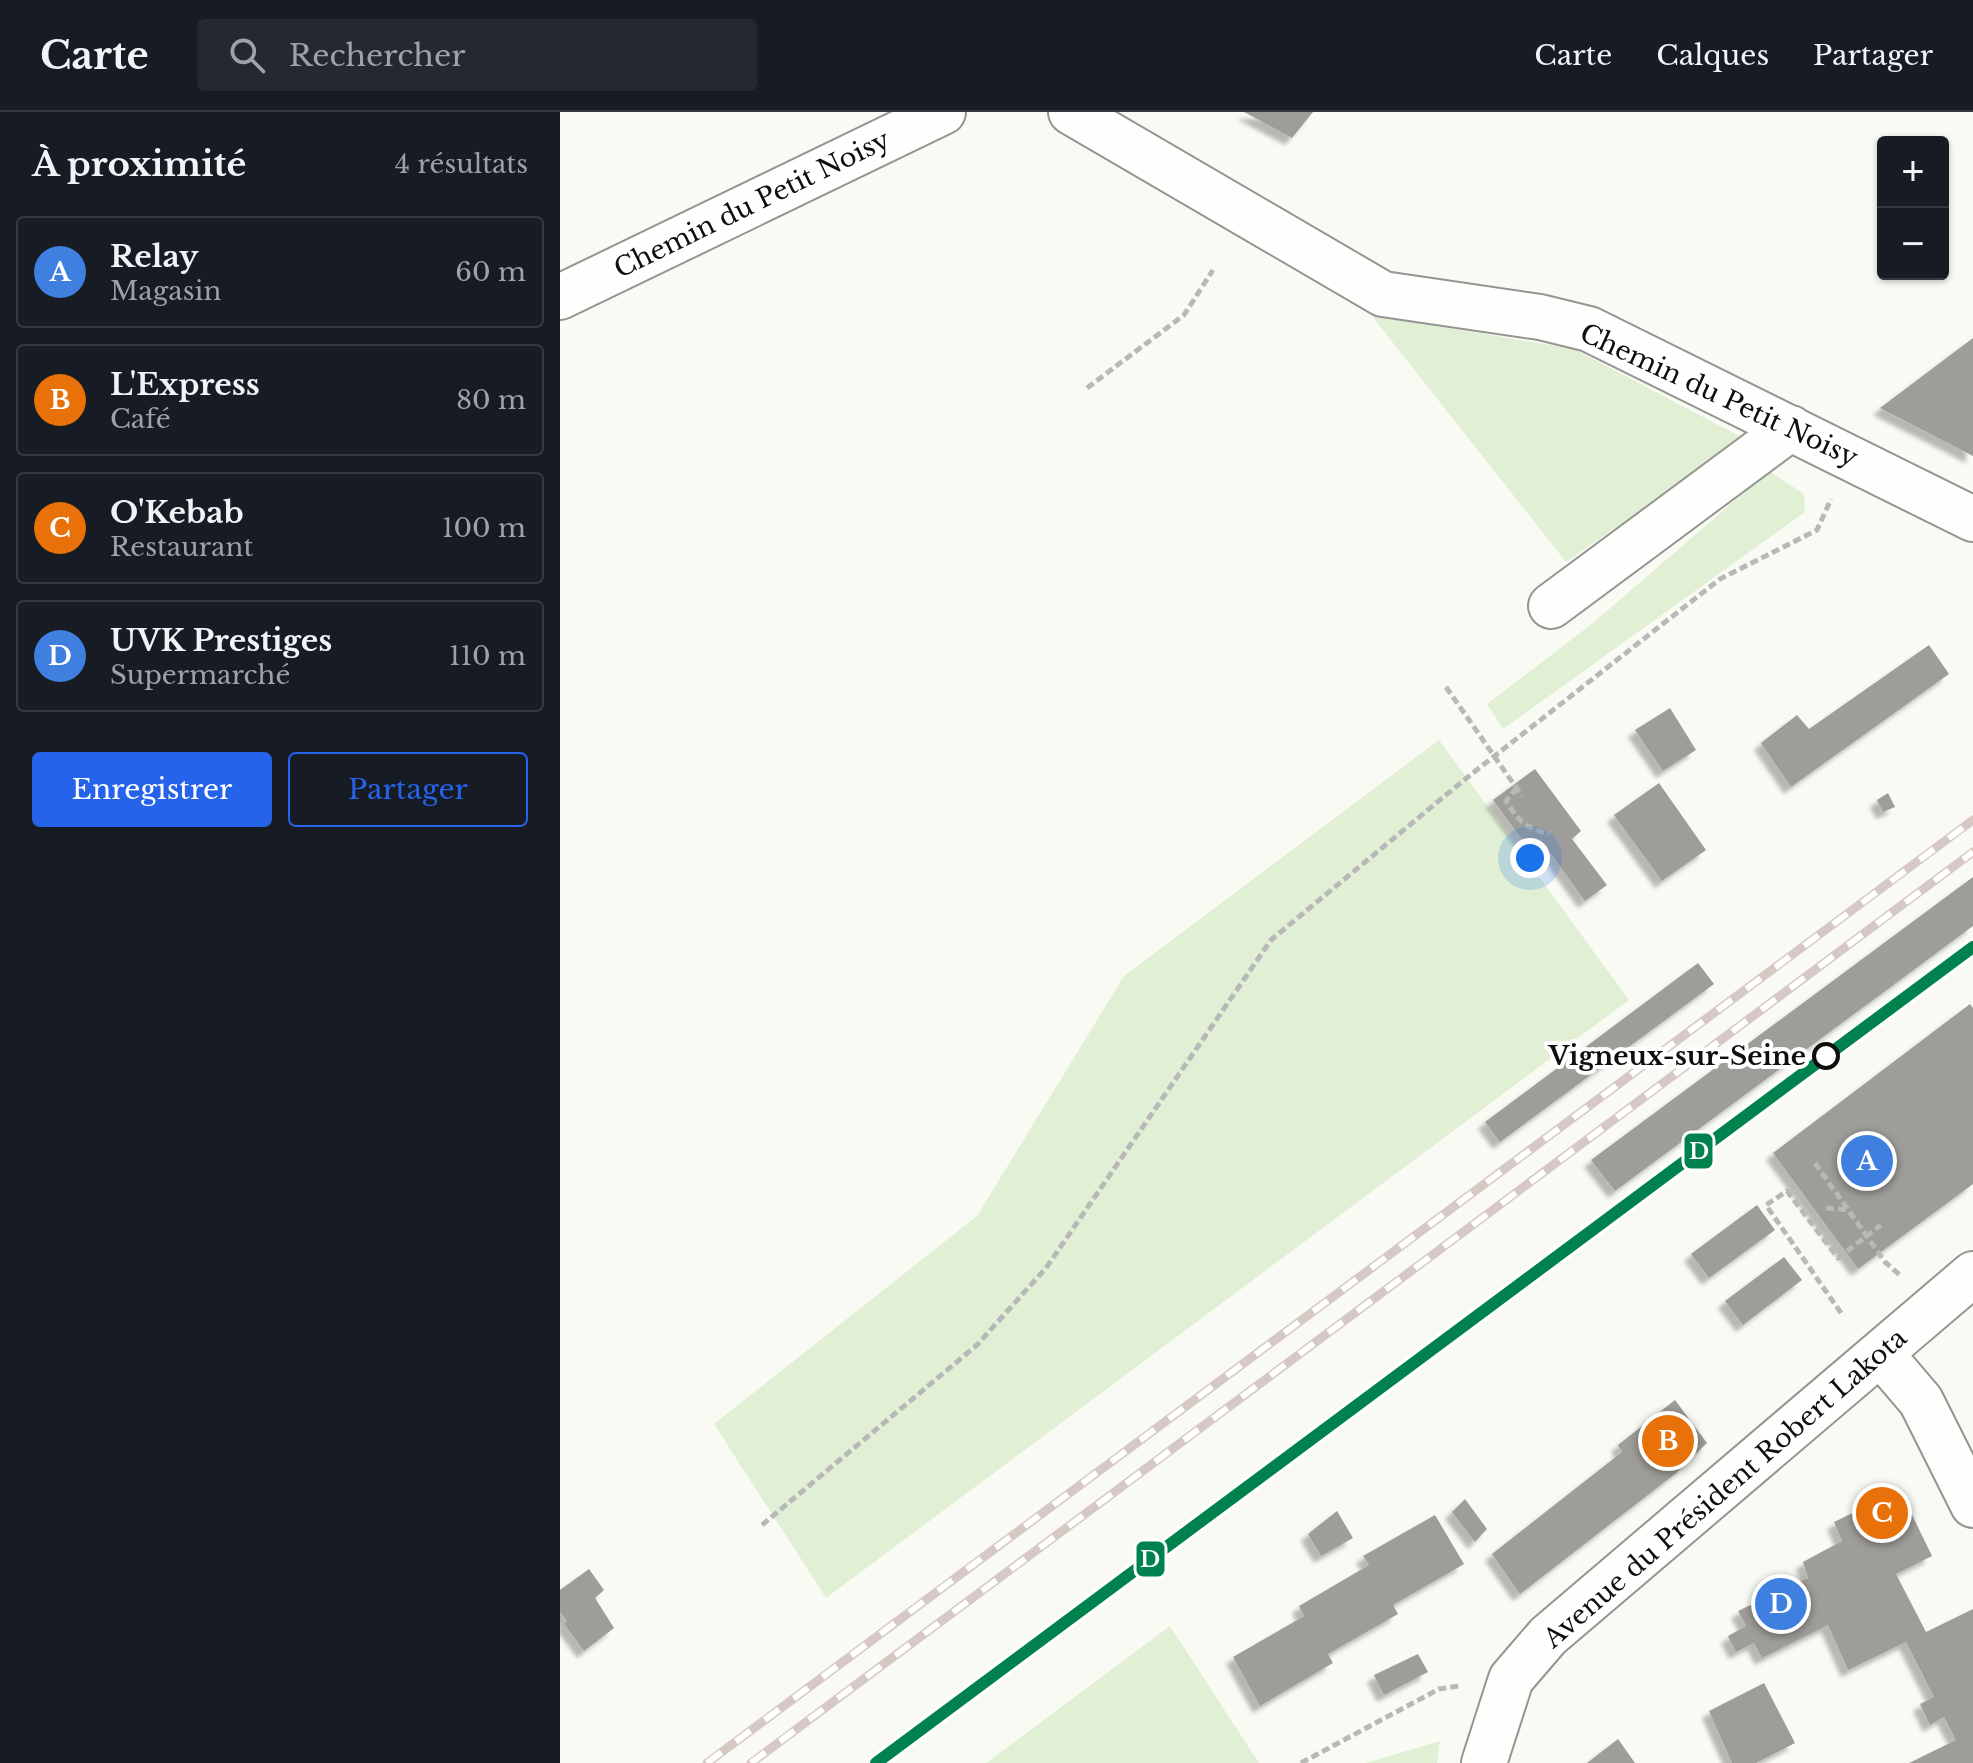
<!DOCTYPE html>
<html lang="fr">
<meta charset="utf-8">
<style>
body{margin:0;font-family:"Libre Baskerville",serif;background:#242831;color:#f1f3f6}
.controls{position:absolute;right:24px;top:24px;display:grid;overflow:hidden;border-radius:8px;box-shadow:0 2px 6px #0004}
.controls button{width:72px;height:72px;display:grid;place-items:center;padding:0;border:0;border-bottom:2px solid #363941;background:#171b24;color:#f1f3f6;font:40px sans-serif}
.you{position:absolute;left:970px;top:746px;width:28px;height:28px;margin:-20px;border:6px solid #fff;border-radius:50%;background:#1a73e8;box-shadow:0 0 0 12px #1a73e833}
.badge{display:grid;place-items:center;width:52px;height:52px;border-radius:50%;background:#2563eb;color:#fff;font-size:26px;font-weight:700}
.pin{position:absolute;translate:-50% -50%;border:4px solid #fff;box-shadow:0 2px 8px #0006}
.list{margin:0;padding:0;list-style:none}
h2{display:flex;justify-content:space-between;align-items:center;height:104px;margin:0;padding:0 32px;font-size:34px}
h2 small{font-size:26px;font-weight:400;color:#9ea1a6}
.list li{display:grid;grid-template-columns:52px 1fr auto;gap:24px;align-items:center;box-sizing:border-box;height:112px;margin:0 16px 16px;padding:0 16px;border:2px solid #363941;border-radius:8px}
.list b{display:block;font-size:30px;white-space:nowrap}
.list p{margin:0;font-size:26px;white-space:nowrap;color:#9ea1a6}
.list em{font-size:26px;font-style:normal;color:#9ea1a6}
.actions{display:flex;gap:16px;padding:24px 32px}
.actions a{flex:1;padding:18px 0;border:2px solid #2563eb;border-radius:8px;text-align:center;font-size:28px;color:#2563eb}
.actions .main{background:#2563eb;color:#fff}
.icon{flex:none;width:44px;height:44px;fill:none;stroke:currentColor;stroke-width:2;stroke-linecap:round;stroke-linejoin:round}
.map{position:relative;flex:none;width:1413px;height:1651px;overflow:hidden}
header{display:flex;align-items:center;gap:48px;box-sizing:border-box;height:112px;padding:0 40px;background:#171b24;border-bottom:2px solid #363941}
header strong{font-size:38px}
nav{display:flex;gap:44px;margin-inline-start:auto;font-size:28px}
.search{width:560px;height:72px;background:#242831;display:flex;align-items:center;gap:20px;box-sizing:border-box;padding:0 28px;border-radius:8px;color:#9ea1a6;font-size:30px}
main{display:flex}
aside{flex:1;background:#171b24}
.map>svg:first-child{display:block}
</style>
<header>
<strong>Carte</strong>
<div class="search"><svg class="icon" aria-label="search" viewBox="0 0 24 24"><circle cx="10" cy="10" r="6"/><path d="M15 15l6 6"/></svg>Rechercher</div>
<nav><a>Carte</a><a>Calques</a><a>Partager</a></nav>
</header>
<main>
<aside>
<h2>À proximité<small>4 résultats</small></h2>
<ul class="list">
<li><span class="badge" style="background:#3f7fe0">A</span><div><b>Relay</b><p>Magasin</p></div><em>60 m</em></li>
<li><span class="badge" style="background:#e8710a">B</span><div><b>L'Express</b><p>Café</p></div><em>80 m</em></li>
<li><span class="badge" style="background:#e8710a">C</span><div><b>O'Kebab</b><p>Restaurant</p></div><em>100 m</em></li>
<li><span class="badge" style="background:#3f7fe0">D</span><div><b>UVK Prestiges</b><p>Supermarché</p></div><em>110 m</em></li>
</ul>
<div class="actions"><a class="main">Enregistrer</a><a>Partager</a></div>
</aside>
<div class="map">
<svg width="1413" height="1651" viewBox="0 0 1413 1651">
<defs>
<filter id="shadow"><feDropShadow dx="-7" dy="7" stdDeviation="2" flood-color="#0004"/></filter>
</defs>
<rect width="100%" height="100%" fill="#fafaf4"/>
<path fill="#e1f0d5" d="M 811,203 L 1014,237 L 1185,327 L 1006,450 Z
M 1209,359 L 1244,382 L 1245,400 L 943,617 L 927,592 L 1033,511 Z
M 879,628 L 1069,888 L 266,1486 L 154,1312 L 417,1104 L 564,864 Z
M 610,1514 L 699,1651 L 426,1651 Z
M 880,1629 L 877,1651 L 806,1651 Z"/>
<path fill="#9e9d99" filter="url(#shadow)" d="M 684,0 L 753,0 L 732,26 Z
M 1413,226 L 1413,344 L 1320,296 Z
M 1369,533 L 1389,562 L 1231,675 L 1201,631 L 1237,603 L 1249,617 Z
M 1110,596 L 1136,638 L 1103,659 L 1075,618 Z
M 975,657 L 1021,719 L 1012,727 L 1047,773 L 1025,789 L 991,742 L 979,751 L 933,688 Z
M 1099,671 L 1146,738 L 1102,769 L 1054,703 Z
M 1328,681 L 1335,695 L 1323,700 L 1317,688 Z
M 1413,765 L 1413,814 L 1055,1079 L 1031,1048 Z
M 1138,851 L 1154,872 L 940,1030 L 925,1010 Z
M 1410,892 L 1413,896 L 1413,1072 L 1298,1157 L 1213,1041 Z
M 1197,1093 L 1215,1118 L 1149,1166 L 1131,1142 Z
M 1224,1145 L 1242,1168 L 1183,1213 L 1165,1189 Z
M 1115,1288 L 1147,1331 L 1115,1362 L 960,1482 L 932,1442 L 1062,1340 L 1058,1333 Z
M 1340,1378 L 1372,1444 L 1336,1462 L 1366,1520 L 1413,1497 L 1413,1651 L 1349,1651 L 1396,1628 L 1384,1605 L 1370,1613 L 1360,1592 L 1374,1585 L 1346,1530 L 1288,1558 L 1268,1513 L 1202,1546 L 1194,1531 L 1176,1540 L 1168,1524 L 1186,1514 L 1178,1499 L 1248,1466 L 1243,1450 L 1282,1429 L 1274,1410 Z
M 905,1387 L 927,1417 L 915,1430 L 892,1400 Z
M 777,1399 L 793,1426 L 761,1444 L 748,1422 Z
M 875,1403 L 904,1452 L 833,1493 L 838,1502 L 768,1542 L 773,1551 L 700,1594 L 673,1545 L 744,1504 L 739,1494 L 809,1453 L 803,1444 Z
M 29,1457 L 44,1478 L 35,1486 L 54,1516 L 24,1539 L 4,1512 L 7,1509 L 0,1500 L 0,1478 Z
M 858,1542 L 868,1560 L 824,1583 L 814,1563 Z
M 1204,1571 L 1235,1631 L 1196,1651 L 1172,1651 L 1149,1599 Z
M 1058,1627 L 1075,1651 L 1027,1651 Z"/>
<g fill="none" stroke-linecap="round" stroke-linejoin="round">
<defs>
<path id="minor" d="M 511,0 L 823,182 L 980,205 L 1029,217 L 1413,407
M 0,185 L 383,0
M 991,494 L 1231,316
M 1321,1242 L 1361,1289 L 1413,1393
M 924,1651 L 951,1567 L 988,1524 L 1413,1162"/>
</defs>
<use href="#minor" stroke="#949492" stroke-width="48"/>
<path stroke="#b8b8b7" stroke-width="5" stroke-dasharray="8 4" stroke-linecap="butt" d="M 527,276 L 624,203 L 653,158
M 886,575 L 962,684
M 957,676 L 946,689 C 959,710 966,716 989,722
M 1255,1051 L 1325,1150 L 1341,1164
M 1266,1096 L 1288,1098
M 1281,1201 L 1206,1093 L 1227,1079 L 1278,1146 L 1321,1113
M 202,1413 L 417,1233 L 486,1156 L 711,828 L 904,668 L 1160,467 L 1257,418 L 1271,387
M 741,1651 L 879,1577 L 899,1574"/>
<use href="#minor" stroke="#fefefd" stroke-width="44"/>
<defs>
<path id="rail" d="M 147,1651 L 1413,708
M 191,1651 L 1413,740"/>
</defs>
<use href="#rail" stroke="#d6c8c5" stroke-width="9"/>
<use href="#rail" stroke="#fff" stroke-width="6" stroke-dasharray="18" stroke-linecap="butt"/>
<defs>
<path id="rail-1" d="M 316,1651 L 1413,835"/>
</defs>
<use href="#rail-1" stroke="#fff" stroke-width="18"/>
<use href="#rail-1" stroke="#00824e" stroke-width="12"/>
</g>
<circle fill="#fff" stroke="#0e0e0e" stroke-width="4" cx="1266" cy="944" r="12"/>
<g text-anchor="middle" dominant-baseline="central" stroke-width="8" stroke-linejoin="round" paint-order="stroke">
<g font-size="26" fill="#0e0e0e" stroke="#fff">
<text transform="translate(192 92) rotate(-26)">Chemin du Petit Noisy</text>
<text transform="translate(1159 283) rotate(25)">Chemin du Petit Noisy</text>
<text transform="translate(1165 1376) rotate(-41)">Avenue du Président Robert Lakota</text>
</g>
<g font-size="26" font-weight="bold" fill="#0e0e0e" stroke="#fff" text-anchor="end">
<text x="1246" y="944">Vigneux-sur-Seine</text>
</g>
</g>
<g stroke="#fff" stroke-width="3">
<rect x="1123" y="1020" width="31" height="38" rx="8" fill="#00824e"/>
<rect x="575" y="1428" width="31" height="38" rx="8" fill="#00824e"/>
</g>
<g font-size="22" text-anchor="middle" font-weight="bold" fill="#fff">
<text x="1139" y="1047">D</text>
<text x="590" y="1455">D</text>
</g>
</svg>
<div class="controls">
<button>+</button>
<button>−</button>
</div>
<div class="you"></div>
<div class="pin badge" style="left:1307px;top:1049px;background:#3f7fe0">A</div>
<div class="pin badge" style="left:1108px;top:1329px;background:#e8710a">B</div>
<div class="pin badge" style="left:1322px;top:1401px;background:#e8710a">C</div>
<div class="pin badge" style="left:1221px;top:1492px;background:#3f7fe0">D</div>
</div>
</main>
